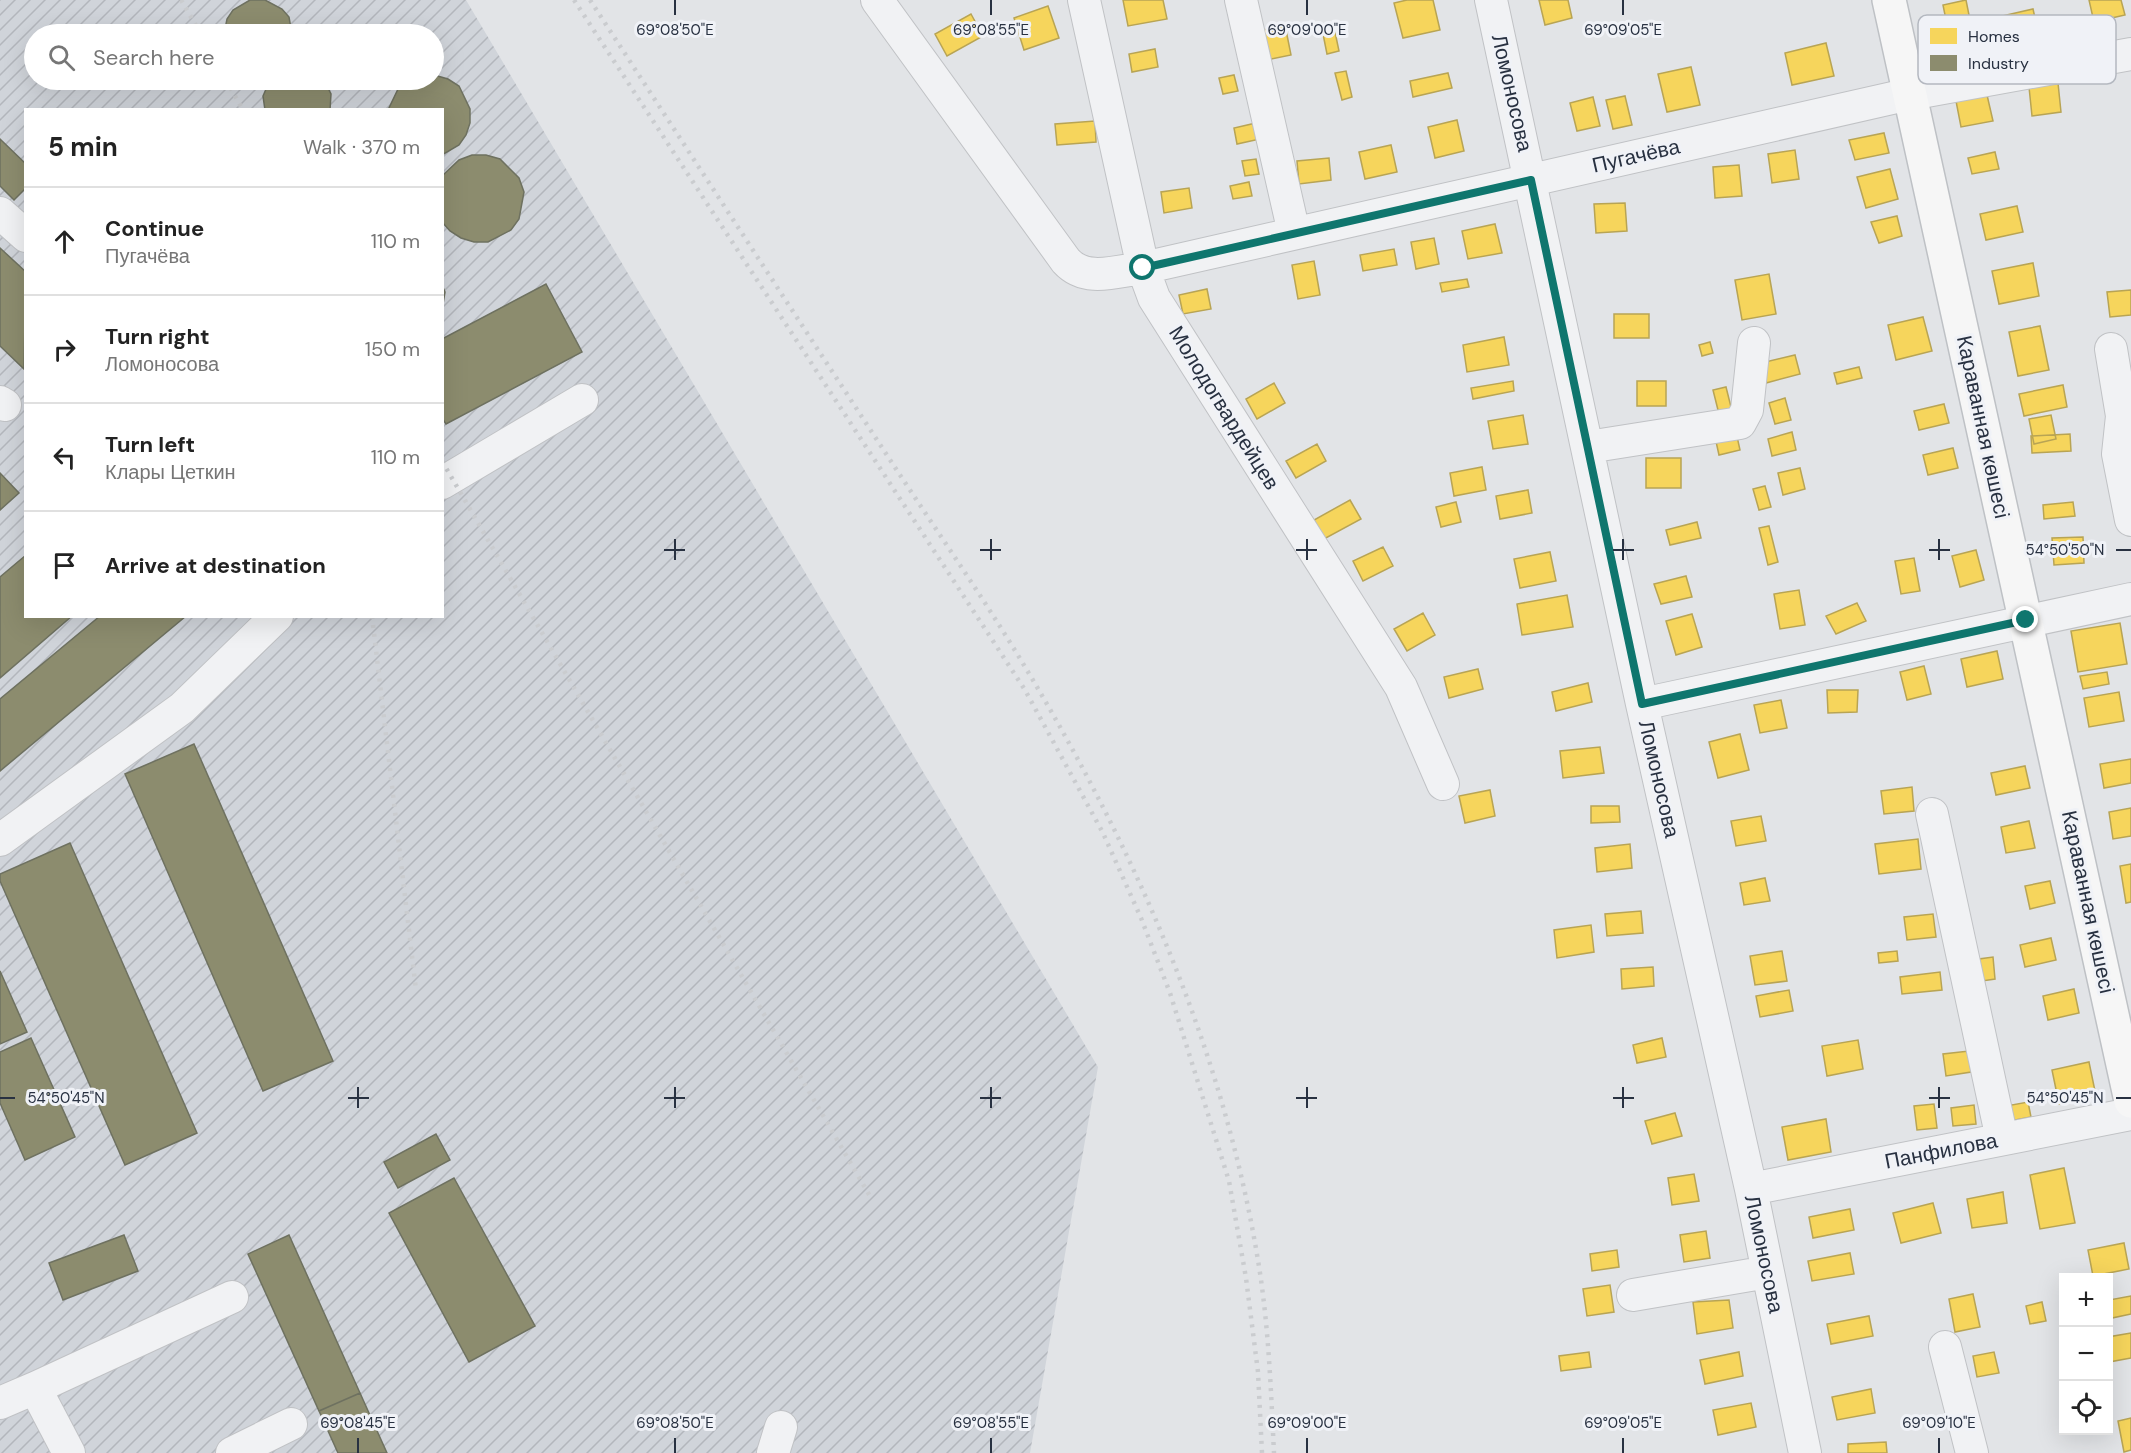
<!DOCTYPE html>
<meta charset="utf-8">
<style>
body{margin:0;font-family:"DM Sans",sans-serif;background:#f2f2f2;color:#222}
.controls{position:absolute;right:18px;bottom:18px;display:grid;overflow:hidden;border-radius:0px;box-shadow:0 6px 24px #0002}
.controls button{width:54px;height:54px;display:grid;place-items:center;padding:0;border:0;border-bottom:2px solid #e0e0e0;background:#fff;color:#222;font:30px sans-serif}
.stop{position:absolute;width:18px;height:18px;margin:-14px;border:4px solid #0f766e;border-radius:50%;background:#fff}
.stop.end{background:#0f766e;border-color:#fff;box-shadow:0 2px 6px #0008}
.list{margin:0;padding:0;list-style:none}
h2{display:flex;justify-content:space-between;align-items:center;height:78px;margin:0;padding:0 24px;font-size:26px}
h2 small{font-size:20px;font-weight:400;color:#767676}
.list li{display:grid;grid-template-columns:39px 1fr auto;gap:18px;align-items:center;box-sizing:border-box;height:108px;padding:0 24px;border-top:2px solid #e0e0e0}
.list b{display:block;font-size:22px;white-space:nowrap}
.list p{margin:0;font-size:20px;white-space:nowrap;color:#767676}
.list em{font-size:20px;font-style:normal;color:#767676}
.icon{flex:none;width:33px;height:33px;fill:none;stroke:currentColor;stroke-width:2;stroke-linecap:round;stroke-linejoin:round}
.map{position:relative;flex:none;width:2131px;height:1453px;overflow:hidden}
.search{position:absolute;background:#fff;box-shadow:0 6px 24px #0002;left:24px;top:24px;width:420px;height:66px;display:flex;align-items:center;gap:15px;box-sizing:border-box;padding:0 21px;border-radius:33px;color:#767676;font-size:22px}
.panel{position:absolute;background:#fff;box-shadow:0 6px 24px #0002;left:24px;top:108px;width:420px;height:510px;border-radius:0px}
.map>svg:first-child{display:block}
</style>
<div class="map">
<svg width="2131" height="1453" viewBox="0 0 2131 1453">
<defs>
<pattern id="industrial-furrows" width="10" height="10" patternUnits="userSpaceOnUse" patternTransform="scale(1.5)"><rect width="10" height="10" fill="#d0d4da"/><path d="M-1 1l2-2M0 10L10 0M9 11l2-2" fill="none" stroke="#b3b6bc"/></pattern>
</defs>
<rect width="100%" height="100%" fill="#e2e4e7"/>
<path fill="url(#industrial-furrows)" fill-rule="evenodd" d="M 0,0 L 466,0 L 1098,1067 L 1030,1453 L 0,1453 ZM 34,34 L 434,34 L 434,80 L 34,80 ZM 26,110 L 442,110 L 442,616 L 26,616 Z"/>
<path fill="#f6d55c" stroke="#b8a454" stroke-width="1.5" d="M 1123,0 L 1163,0 L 1167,19 L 1128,26 Z
M 1407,0 L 1433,0 L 1440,30 L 1403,38 L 1394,3 Z
M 1539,0 L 1568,0 L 1572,18 L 1545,25 Z
M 1966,0 L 1972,30 L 1949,35 L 1943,5 Z
M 2089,0 L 2121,0 L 2125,15 L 2094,22 Z
M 1048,6 L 1059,38 L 1024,50 L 1014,18 Z
M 2033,9 L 2039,36 L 2007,42 L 2002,16 Z
M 971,14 L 983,36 L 947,56 L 935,34 Z
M 1285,25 L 1291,55 L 1266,60 L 1259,31 Z
M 1335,32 L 1339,51 L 1327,54 L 1323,34 Z
M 1826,43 L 1834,76 L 1792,85 L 1785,53 Z
M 1155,49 L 1158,67 L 1132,72 L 1129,54 Z
M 1691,67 L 1700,105 L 1667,112 L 1658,74 Z
M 1346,71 L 1352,97 L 1342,100 L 1335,73 Z
M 1448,73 L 1452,88 L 1413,97 L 1410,81 Z
M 1234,75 L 1238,91 L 1223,94 L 1219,78 Z
M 2058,83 L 2061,112 L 2032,116 L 2029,87 Z
M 1987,95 L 1993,121 L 1961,127 L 1956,101 Z
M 1625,96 L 1632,125 L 1613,129 L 1606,100 Z
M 1593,97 L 1600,126 L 1577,131 L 1570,103 Z
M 1457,120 L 1464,151 L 1435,158 L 1428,127 Z
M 1095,121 L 1096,142 L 1057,145 L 1055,124 Z
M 1256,123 L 1260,139 L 1237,144 L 1234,128 Z
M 1884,133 L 1889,153 L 1855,160 L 1849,140 Z
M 1391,145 L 1397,172 L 1365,179 L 1359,152 Z
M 1795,150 L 1799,179 L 1772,183 L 1768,154 Z
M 1995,152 L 1999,169 L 1972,174 L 1968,158 Z
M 1329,158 L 1331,180 L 1299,184 L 1297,161 Z
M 1256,159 L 1259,174 L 1245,176 L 1242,161 Z
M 1739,165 L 1742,196 L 1715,198 L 1713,167 Z
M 1890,169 L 1898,199 L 1866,208 L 1857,177 Z
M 1249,182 L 1252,196 L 1233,199 L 1230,186 Z
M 1189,188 L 1192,208 L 1164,213 L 1161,192 Z
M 1625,203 L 1627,231 L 1596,233 L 1594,204 Z
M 2017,206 L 2023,232 L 1986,240 L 1980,214 Z
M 1897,216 L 1902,236 L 1879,243 L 1871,222 Z
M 1495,224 L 1502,253 L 1468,259 L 1462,231 Z
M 1434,238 L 1439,264 L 1416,269 L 1411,242 Z
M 1394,249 L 1397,265 L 1363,271 L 1360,255 Z
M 1314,261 L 1320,295 L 1298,299 L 1292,265 Z
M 2033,263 L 2039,296 L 1999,304 L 1992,271 Z
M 1769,274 L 1776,314 L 1742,320 L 1735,280 Z
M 1467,279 L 1469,287 L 1442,292 L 1440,283 Z
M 1207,289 L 1211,309 L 1183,314 L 1179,295 Z
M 2131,290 L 2131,315 L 2110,317 L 2107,292 Z
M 1614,314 L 1649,314 L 1649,338 L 1614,338 Z
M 1923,317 L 1932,351 L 1896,360 L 1888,325 Z
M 2040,326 L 2049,370 L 2018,376 L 2009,332 Z
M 1504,337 L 1509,365 L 1467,372 L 1463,345 Z
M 1710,342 L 1713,353 L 1702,356 L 1699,345 Z
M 1795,355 L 1800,374 L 1766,383 L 1761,363 Z
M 1859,367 L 1862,378 L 1837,384 L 1834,373 Z
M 1513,381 L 1514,391 L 1473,399 L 1471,388 Z
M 1637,381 L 1666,381 L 1666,406 L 1637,406 Z
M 1274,383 L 1285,403 L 1257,419 L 1246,399 Z
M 2063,385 L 2067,407 L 2024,416 L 2019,394 Z
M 1726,387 L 1732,411 L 1719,414 L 1713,390 Z
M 1785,398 L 1791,420 L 1775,424 L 1769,403 Z
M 1944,404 L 1949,423 L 1919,430 L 1914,411 Z
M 1523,415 L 1528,444 L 1493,449 L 1488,421 Z
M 2051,415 L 2056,439 L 2034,444 L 2029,419 Z
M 1736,432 L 1740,450 L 1719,455 L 1715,437 Z
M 1792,432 L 1796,450 L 1772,456 L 1768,439 Z
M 2070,434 L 2071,451 L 2032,453 L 2031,436 Z
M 1317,444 L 1326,461 L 1296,478 L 1286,461 Z
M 1953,448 L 1958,468 L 1928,475 L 1923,455 Z
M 1646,458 L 1681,458 L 1681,488 L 1646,488 Z
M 1482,467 L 1486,490 L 1454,496 L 1450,473 Z
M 1800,468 L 1805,489 L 1783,495 L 1778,473 Z
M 1765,486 L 1771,507 L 1759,510 L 1753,489 Z
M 1528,490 L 1532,513 L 1500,519 L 1496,496 Z
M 1350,500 L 1361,519 L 1324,539 L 1314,520 Z
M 1456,502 L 1461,522 L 1441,527 L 1436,507 Z
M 2073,502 L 2075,516 L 2044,519 L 2043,505 Z
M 1697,522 L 1701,538 L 1670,545 L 1666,530 Z
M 1769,526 L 1778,562 L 1768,565 L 1759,528 Z
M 2083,537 L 2084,563 L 2054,565 L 2052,538 Z
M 1383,547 L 1393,566 L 1363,581 L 1353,561 Z
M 1976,550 L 1984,580 L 1960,587 L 1952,556 Z
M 1550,552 L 1556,581 L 1520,588 L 1514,559 Z
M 1914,558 L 1920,591 L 1901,594 L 1895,561 Z
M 1686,576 L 1692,597 L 1661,604 L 1654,584 Z
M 1799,590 L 1805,625 L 1780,629 L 1774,594 Z
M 1567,595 L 1573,627 L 1522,635 L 1517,604 Z
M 1857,603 L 1866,621 L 1836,634 L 1826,616 Z
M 1423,613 L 1435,635 L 1407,651 L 1394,629 Z
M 1692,614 L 1702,647 L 1676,655 L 1666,621 Z
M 2120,623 L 2127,664 L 2078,672 L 2071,631 Z
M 1997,651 L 2003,679 L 1967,687 L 1961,659 Z
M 1924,666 L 1931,694 L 1907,700 L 1900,672 Z
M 1478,669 L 1483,689 L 1449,698 L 1444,677 Z
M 2107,672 L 2109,684 L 2083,689 L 2080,676 Z
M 1588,683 L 1592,702 L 1556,711 L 1552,692 Z
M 1827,690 L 1858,690 L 1857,712 L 1828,713 Z
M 2119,692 L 2124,721 L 2089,727 L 2084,698 Z
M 1781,700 L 1787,728 L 1760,733 L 1754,705 Z
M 1740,734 L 1749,770 L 1718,778 L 1709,742 Z
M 1600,747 L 1604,773 L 1563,778 L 1560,751 Z
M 2131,759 L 2131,783 L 2104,788 L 2100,764 Z
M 2025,766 L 2030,788 L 1996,795 L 1991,773 Z
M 1912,787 L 1914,811 L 1884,814 L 1881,791 Z
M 1490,790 L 1495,816 L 1465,823 L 1459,796 Z
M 1591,806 L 1619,806 L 1620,822 L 1591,823 Z
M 2131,808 L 2131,836 L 2113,839 L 2109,812 Z
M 1761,816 L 1766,841 L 1736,846 L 1731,821 Z
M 2029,821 L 2035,848 L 2006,853 L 2001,827 Z
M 1918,839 L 1921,869 L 1879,874 L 1875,844 Z
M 1630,844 L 1632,868 L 1597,872 L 1595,848 Z
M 2131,864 L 2131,902 L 2126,903 L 2120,866 Z
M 1765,878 L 1770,901 L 1744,905 L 1740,883 Z
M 2050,881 L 2055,903 L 2030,909 L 2025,886 Z
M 1641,911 L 1643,933 L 1607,936 L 1605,914 Z
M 1933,914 L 1936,937 L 1907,940 L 1904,917 Z
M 1591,925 L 1594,952 L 1557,958 L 1554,930 Z
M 2051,938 L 2056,960 L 2025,967 L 2020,945 Z
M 1782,951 L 1787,981 L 1755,985 L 1750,956 Z
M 1897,951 L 1898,961 L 1879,963 L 1878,953 Z
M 1993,957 L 1995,979 L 1982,981 L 1979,959 Z
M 1653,967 L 1654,986 L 1622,989 L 1621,969 Z
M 1940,972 L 1942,990 L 1902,994 L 1900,977 Z
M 2074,989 L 2079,1013 L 2048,1020 L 2043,996 Z
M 1789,990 L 1793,1011 L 1760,1017 L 1756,996 Z
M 1662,1038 L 1666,1057 L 1637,1063 L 1633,1045 Z
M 1858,1040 L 1863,1069 L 1827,1076 L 1822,1046 Z
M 1969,1051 L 1971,1072 L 1946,1076 L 1943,1054 Z
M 2089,1062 L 2096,1096 L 2059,1104 L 2052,1070 Z
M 2028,1102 L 2031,1117 L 2010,1121 L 2006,1106 Z
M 1934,1104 L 1937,1128 L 1917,1130 L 1914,1106 Z
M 1974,1105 L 1976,1124 L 1953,1126 L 1951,1108 Z
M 1675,1113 L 1682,1136 L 1652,1144 L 1645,1121 Z
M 1826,1119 L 1831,1152 L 1788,1160 L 1782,1127 Z
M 2064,1168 L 2075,1223 L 2040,1229 L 2030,1175 Z
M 1694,1174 L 1699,1201 L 1672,1205 L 1668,1178 Z
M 2003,1192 L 2007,1223 L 1972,1228 L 1967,1199 Z
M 1933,1203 L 1941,1233 L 1901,1243 L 1893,1213 Z
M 1850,1209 L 1854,1230 L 1813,1238 L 1809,1217 Z
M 1706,1231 L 1710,1258 L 1684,1262 L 1680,1235 Z
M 2124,1243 L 2129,1269 L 2093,1276 L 2088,1250 Z
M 1617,1250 L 1619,1267 L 1592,1271 L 1590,1254 Z
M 1850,1253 L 1854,1274 L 1812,1281 L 1808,1261 Z
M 1610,1285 L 1614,1312 L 1587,1316 L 1583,1289 Z
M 1973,1294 L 1980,1327 L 1955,1332 L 1949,1299 Z
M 2131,1296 L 2131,1314 L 2112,1318 L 2109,1300 Z
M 1729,1300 L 1733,1328 L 1697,1334 L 1693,1302 Z
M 2042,1302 L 2046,1321 L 2030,1324 L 2026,1306 Z
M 1869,1316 L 1873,1336 L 1831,1344 L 1827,1324 Z
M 2131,1333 L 2131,1358 L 2109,1362 L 2108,1337 Z
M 1589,1352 L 1591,1367 L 1561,1371 L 1559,1356 Z
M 1739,1352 L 1743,1376 L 1705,1384 L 1700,1360 Z
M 1994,1352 L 1999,1373 L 1977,1377 L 1973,1356 Z
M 1871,1389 L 1875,1413 L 1837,1420 L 1832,1397 Z
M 1751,1403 L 1756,1427 L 1718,1435 L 1713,1410 Z
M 2131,1418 L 2131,1450 L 2124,1452 L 2118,1421 Z
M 1886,1442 L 1887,1453 L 1848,1453 L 1848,1444 Z"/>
<path fill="#8c8c6e" stroke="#6e7160" stroke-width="1.5" d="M 250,0 L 265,0 L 282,9 L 289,17 L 292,34 L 224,34 L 227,19 L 233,10 Z
M 434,75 L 448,79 L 459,86 L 470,109 L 470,123 L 466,135 L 459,145 L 442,155 L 442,110 L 388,110 L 399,87 L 409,80 L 434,80 Z
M 270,80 L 324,80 L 331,94 L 330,110 L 265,110 L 263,96 Z
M 0,139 L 26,164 L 26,188 L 14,200 L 0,186 Z
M 472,155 L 486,155 L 500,159 L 519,178 L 524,192 L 519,219 L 511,230 L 488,242 L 474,242 L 461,238 L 450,231 L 442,222 L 442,176 L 459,160 Z
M 0,248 L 26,272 L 24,369 L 0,346 Z
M 546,284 L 582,352 L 446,424 L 442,418 L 442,339 Z
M 442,285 L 445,292 L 442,310 Z
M 0,473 L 19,493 L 0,510 Z
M 26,555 L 26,616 L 72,616 L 0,678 L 0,577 Z
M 100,616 L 186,616 L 0,771 L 0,699 Z
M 194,744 L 333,1061 L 263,1091 L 125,774 Z
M 70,843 L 197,1133 L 125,1165 L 0,881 L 0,874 Z
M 0,971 L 27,1032 L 0,1044 Z
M 31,1038 L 75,1137 L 25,1160 L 0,1103 L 0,1052 Z
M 436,1134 L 450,1160 L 398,1188 L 384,1162 Z
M 454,1178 L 535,1326 L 469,1362 L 389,1213 Z
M 124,1235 L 138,1271 L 63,1300 L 49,1263 Z
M 289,1235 L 360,1393 L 319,1411 L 248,1254 Z
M 360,1393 L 387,1453 L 338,1453 L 319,1411 Z"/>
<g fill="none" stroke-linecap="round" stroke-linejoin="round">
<defs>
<path id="minor" d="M 877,0 L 1066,261 C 1086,283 1117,271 1143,268 L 1910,94 L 2131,54
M 1084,0 L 1143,268 L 1154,298 L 1401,687 L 1443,784
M 1241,0 L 1294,233
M 1491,0 L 1642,704 L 1751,1189 L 1805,1453
M 0,213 L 26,236
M 2111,349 L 2122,416 L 2118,454 L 2131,520
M 0,402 L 5,405
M 1588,447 L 1740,423 L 1747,410 L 1754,343
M 442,483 L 582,400
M 1642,704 L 2131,599
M 1932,814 L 2002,1139
M 0,840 L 182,708 L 277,616
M 1751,1189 L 2131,1114
M 1633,1295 L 1768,1272
M 1945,1347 L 1972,1453
M 0,1403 L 35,1388
M 69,1453 L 35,1388 L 232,1297
M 232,1453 L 291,1424
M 773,1453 L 781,1427"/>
<path id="major" d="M 1889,0 L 2131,1101"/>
</defs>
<use href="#minor" stroke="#c0c2c5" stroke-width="34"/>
<use href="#major" stroke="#bec1c5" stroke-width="36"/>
<use href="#minor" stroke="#f1f2f4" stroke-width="32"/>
<use href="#major" stroke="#f6f6f6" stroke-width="33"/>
<path stroke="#cacccf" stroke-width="4.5" stroke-dasharray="3 6" stroke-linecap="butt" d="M 181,0 L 201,34
M 574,0 L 1025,690 L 1103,833 L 1141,918 L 1170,993 L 1229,1181 L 1246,1278 L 1258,1372 L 1262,1453
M 590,0 C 687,149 784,298 881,446 C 933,526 989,605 1037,687 C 1143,867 1228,1065 1260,1273 C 1269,1333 1271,1393 1274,1453
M 226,80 L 243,110
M 442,461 L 871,1198
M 372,616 L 416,990"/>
</g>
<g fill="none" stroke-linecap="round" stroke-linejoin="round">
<path stroke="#0f766e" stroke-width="8" d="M 1143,268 L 1531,180 L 1642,704 L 2026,620"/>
</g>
<path fill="none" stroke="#283141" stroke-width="2" d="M 675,0 L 675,15M 991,0 L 991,15M 1307,0 L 1307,15M 1623,0 L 1623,15M 675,539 L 675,560M 991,539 L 991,560M 1307,539 L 1307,560M 1623,539 L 1623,560M 1939,539 L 1939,560M 664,550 L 685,550M 980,550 L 1001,550M 1296,550 L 1317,550M 1613,550 L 1634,550M 1929,550 L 1950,550M 2116,550 L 2131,550M 358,1087 L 358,1108M 675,1087 L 675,1108M 991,1087 L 991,1108M 1307,1087 L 1307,1108M 1623,1087 L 1623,1108M 1939,1087 L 1939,1108M 0,1098 L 15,1098M 348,1098 L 369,1098M 664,1098 L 685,1098M 980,1098 L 1001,1098M 1296,1098 L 1317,1098M 1613,1098 L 1634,1098M 1929,1098 L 1950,1098M 2116,1098 L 2131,1098M 358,1438 L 358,1453M 675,1438 L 675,1453M 991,1438 L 991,1453M 1307,1438 L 1307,1453M 1623,1438 L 1623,1453M 1939,1438 L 1939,1453"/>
<g text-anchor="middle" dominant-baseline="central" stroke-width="6" stroke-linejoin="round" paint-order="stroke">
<g font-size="21" fill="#283141" stroke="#f0f2f7">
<text transform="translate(1512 93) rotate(77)">Ломоносова</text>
<text transform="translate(1636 156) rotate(-13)">Пугачёва</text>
<text transform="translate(1224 408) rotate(58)">Молодогвардейцев</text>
<text transform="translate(1983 427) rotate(78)">Караванная көшесі</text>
<text transform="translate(1659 779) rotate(77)">Ломоносова</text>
<text transform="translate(2088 902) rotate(78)">Караванная көшесі</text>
<text transform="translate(1941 1151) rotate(-11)">Панфилова</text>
<text transform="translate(1764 1254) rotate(78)">Ломоносова</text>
</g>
</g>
<rect x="1918" y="15" width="198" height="69" rx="9" fill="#f0f2f7" stroke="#b4b8c0" stroke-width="1.5"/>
<rect x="1930" y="28" width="27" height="16" fill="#f6d55c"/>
<rect x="1930" y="55" width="27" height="16" fill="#8c8c6e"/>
<g font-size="16" fill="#283141">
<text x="1968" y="42">Homes</text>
<text x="1968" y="69">Industry</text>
</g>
<g font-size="15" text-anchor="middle" fill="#283141" stroke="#f0f2f7" stroke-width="6" stroke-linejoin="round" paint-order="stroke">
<text x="675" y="35">69°08'50"E</text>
<text x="991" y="35">69°08'55"E</text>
<text x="1307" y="35">69°09'00"E</text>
<text x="1623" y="35">69°09'05"E</text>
<text x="2065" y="555">54°50'50"N</text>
<text x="66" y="1103">54°50'45"N</text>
<text x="2065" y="1103">54°50'45"N</text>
<text x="358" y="1428">69°08'45"E</text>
<text x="675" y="1428">69°08'50"E</text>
<text x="991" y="1428">69°08'55"E</text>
<text x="1307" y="1428">69°09'00"E</text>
<text x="1623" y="1428">69°09'05"E</text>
<text x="1939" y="1428">69°09'10"E</text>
</g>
</svg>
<div class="controls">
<button>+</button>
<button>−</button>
<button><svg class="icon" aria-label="locate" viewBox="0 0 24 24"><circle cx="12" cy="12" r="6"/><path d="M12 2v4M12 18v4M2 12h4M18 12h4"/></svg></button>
</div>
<div class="stop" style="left:1143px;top:268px"></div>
<div class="stop end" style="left:2026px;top:620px"></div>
<div class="search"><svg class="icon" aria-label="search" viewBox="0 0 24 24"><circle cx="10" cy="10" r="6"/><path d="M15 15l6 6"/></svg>Search here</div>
<section class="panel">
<h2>5 min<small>Walk · 370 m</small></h2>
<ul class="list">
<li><svg class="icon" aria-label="ahead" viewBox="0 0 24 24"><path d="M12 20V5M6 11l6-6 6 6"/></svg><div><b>Continue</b><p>Пугачёва</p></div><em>110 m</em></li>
<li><svg class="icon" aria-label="right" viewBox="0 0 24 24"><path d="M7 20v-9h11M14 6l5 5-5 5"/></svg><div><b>Turn right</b><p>Ломоносова</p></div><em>150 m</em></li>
<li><svg class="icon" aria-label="left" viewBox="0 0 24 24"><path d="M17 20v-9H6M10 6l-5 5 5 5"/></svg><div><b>Turn left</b><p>Клары Цеткин</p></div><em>110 m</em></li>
<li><svg class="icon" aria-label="arrive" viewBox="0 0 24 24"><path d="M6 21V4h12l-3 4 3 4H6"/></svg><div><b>Arrive at destination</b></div></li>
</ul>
</section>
</div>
